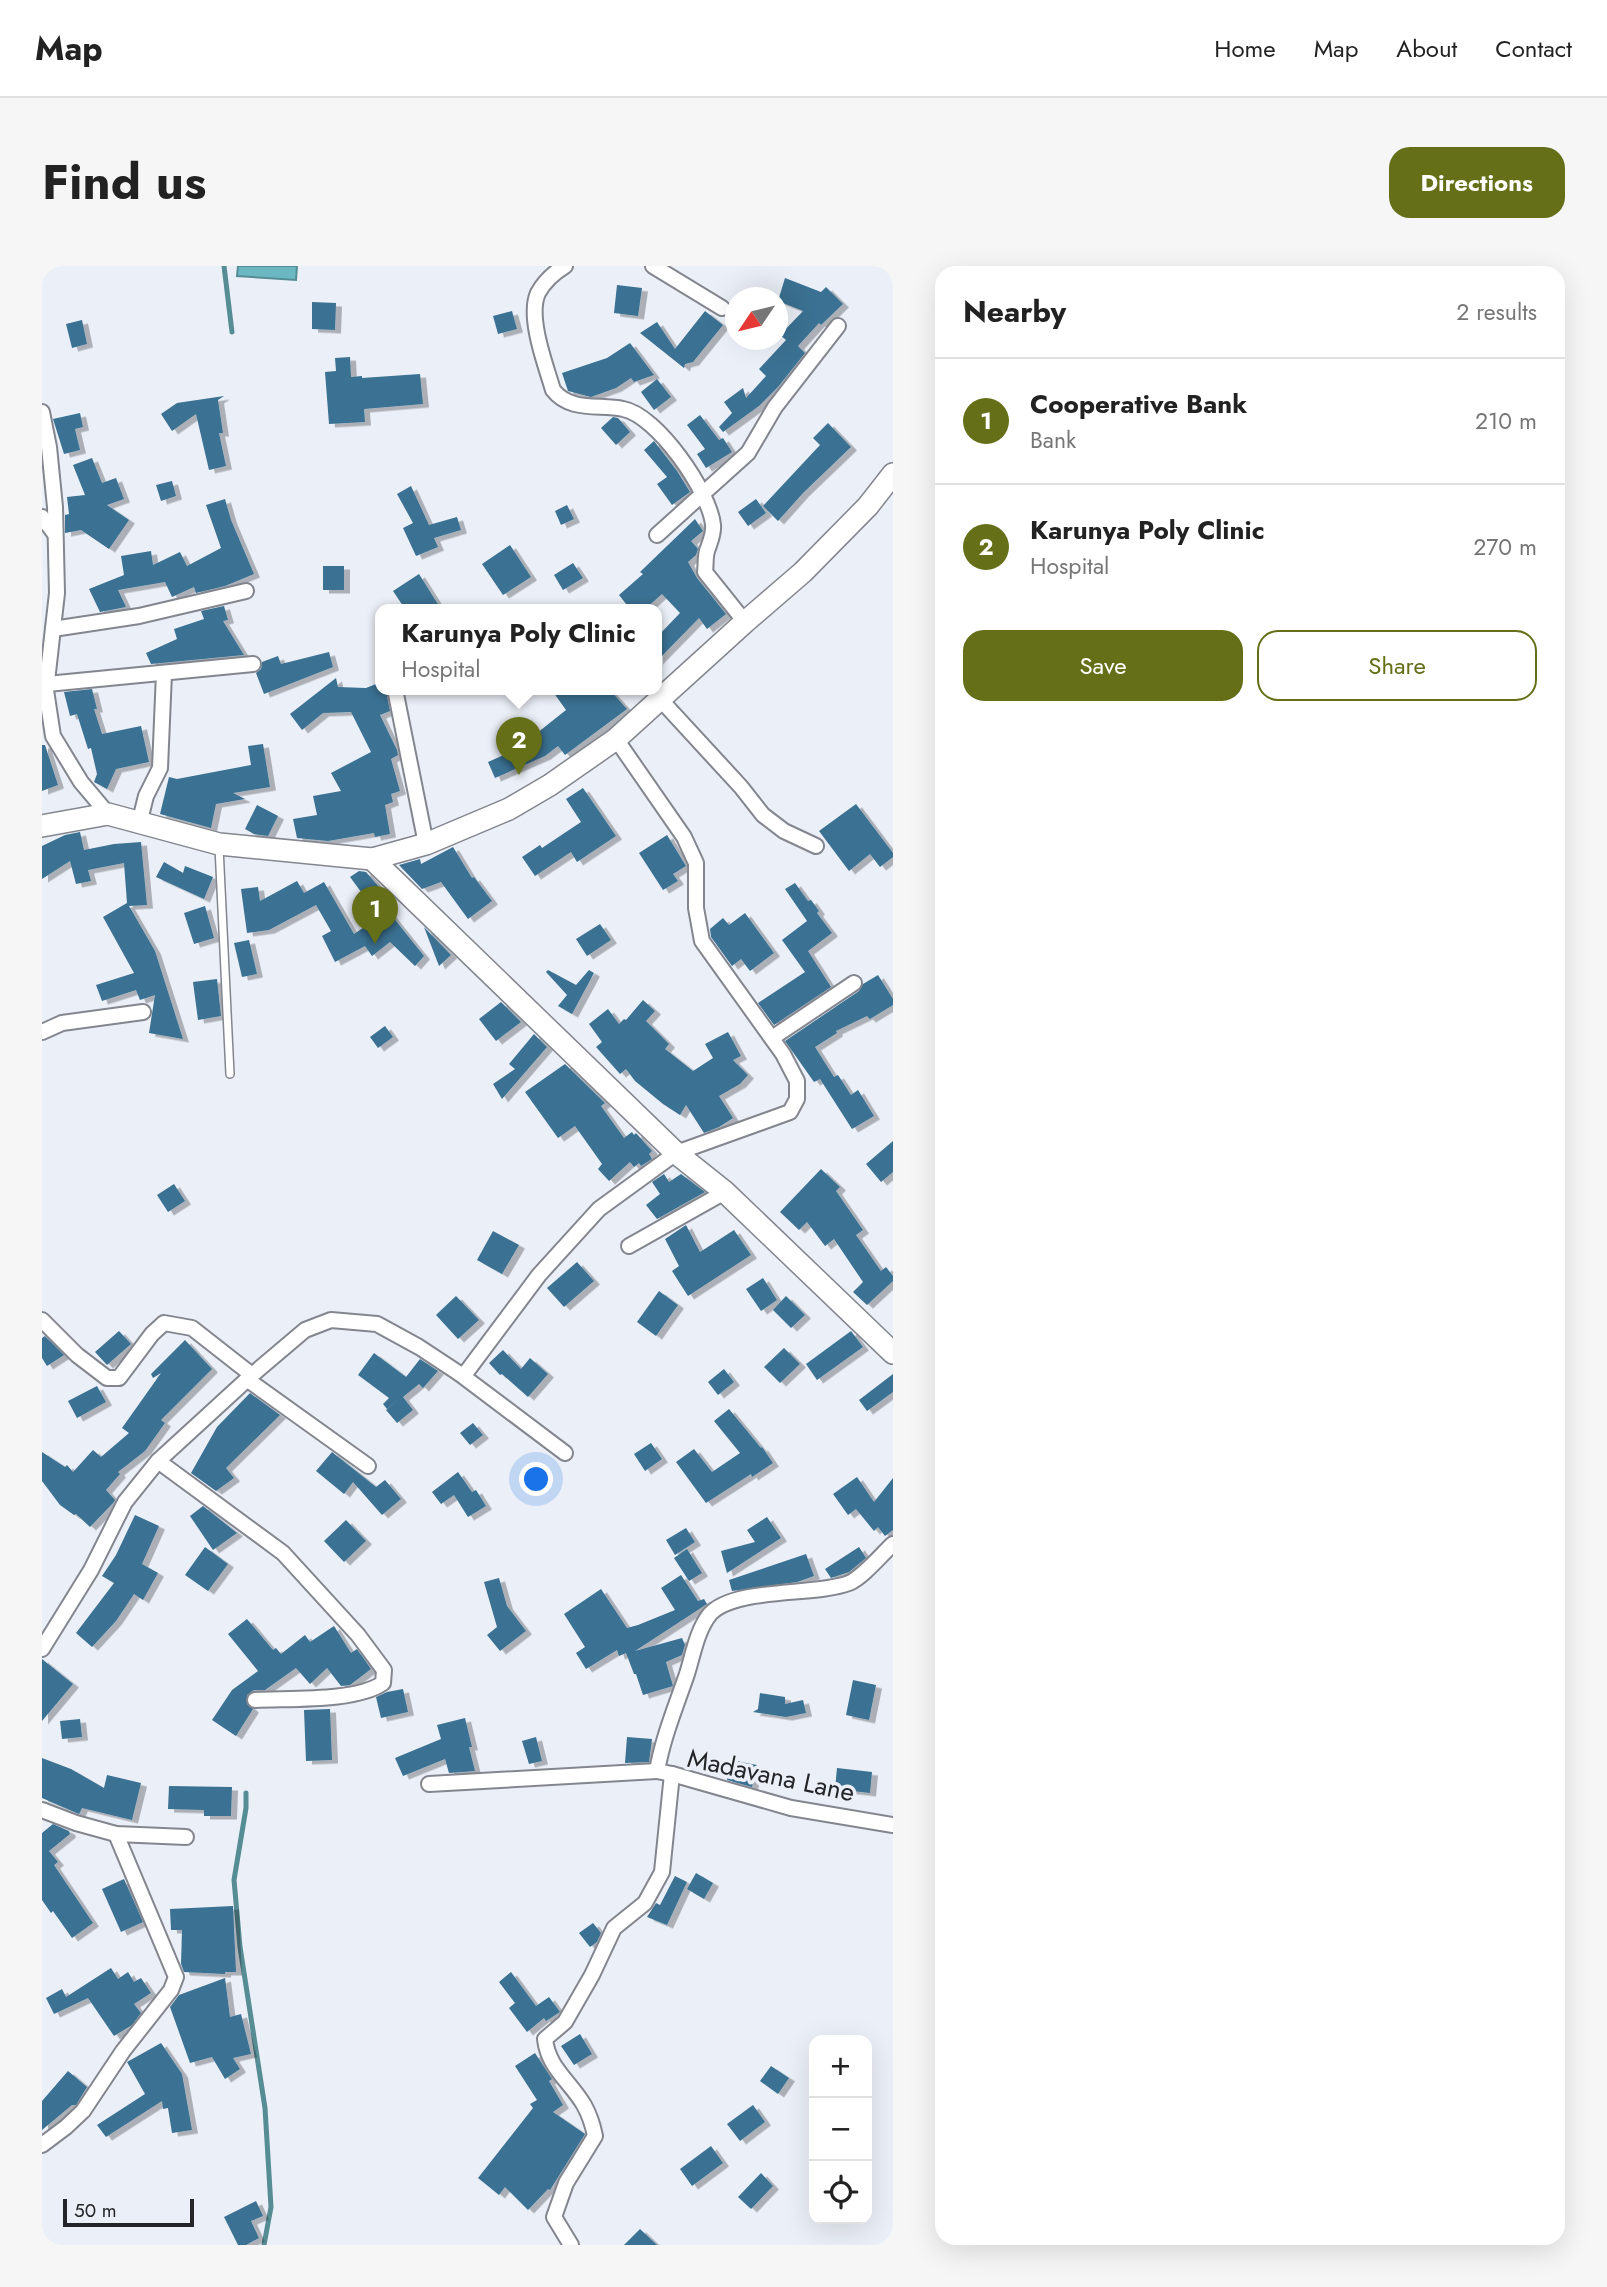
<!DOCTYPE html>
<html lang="en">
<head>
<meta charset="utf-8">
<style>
  :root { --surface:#fff; --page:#f6f6f6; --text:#222; --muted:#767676; --line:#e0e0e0; --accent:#646f18 }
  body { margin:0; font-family:Jost,sans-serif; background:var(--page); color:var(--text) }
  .controls { position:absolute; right:21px; bottom:21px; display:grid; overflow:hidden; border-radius:14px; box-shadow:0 7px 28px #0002 }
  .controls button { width:63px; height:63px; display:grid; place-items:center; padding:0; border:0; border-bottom:2px solid var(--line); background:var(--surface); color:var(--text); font:35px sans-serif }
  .compass { position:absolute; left:683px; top:21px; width:63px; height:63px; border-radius:50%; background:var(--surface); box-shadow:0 7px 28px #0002; rotate:235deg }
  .scale { position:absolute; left:21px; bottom:18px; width:131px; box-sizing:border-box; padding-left:7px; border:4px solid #242528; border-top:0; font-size:19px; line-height:24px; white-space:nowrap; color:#242528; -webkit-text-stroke:5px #ebeff7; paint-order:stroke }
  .you { position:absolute; left:495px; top:1214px; width:24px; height:24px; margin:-18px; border:5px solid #fff; border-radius:50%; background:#1a73e8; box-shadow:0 0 0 10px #1a73e833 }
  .badge { display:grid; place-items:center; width:46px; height:46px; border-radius:50%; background:var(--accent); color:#fff; font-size:23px; font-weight:700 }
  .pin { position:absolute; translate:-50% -58px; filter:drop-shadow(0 2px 4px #0008) }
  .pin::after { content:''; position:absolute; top:37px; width:24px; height:21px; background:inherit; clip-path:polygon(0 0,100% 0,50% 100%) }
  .popup { position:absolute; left:333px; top:338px; width:287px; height:91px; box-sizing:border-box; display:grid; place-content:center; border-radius:14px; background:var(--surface); filter:drop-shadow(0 2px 5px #0005); font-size:23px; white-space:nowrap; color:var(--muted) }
  .popup b { font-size:26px; color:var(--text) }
  .popup::after { content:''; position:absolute; left:50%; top:100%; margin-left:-14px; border:14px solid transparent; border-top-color:var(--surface) }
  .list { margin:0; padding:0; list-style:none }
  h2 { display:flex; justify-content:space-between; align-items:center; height:91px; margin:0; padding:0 28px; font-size:30px }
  h2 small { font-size:23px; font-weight:400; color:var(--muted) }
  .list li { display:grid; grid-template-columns:46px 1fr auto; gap:21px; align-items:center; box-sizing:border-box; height:126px; padding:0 28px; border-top:2px solid var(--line) }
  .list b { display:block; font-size:26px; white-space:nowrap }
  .list p { margin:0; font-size:23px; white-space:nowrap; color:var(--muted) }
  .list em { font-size:23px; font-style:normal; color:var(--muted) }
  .actions { display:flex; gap:14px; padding:21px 28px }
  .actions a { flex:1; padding:16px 0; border:2px solid var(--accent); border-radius:21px; text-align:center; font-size:24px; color:var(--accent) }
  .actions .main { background:var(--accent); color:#fff }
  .icon { flex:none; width:38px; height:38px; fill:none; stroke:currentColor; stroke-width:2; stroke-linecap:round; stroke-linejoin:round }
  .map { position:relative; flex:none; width:851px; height:1979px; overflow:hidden; border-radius:21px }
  header { display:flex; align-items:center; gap:42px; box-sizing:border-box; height:98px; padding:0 35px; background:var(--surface); border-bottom:2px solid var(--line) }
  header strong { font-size:33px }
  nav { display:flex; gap:38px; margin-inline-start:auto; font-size:24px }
  .intro { display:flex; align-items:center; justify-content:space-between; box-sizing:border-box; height:168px; padding:0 42px }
  h1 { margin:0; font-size:49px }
  .button { padding:18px 32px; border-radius:21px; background:var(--accent); color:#fff; font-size:24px; font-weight:700 }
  main { display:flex; gap:42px; padding:0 42px }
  aside { flex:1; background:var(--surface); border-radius:21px; box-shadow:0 7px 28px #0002 }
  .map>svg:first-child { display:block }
</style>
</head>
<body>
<header>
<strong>Map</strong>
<nav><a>Home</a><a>Map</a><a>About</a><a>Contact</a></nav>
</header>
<div class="intro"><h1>Find us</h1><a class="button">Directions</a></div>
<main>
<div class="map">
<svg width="851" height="1979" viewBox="0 0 851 1979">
  <defs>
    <filter id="shadow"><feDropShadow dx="6" dy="3.5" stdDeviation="0" flood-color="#0004"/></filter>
  </defs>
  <rect width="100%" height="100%" fill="#ebeff7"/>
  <path fill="#6bb8c2" stroke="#568c94" stroke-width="2" d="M196 0H255L254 14 195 10Z"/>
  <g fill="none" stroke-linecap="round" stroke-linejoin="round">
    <g stroke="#568c94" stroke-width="5">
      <path d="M182 0 190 66"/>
      <path d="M204 1527V1542L192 1614 198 1681 223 1842 229 1941 222 1979"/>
    </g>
  </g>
  <g fill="#3a7192" filter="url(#shadow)">
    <path d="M743 12 779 26 784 21 801 38 779 59 777 57 756 80 763 87 736 121 717 140 681 166 677 161 690 147 682 136 701 122 704 132 724 110 717 103 744 74 738 69 761 45 736 35Z"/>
    <path d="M575 19 600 22 596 50 572 47Z"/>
    <path d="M270 36 294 37 293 64 270 63Z"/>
    <path d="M470 45 475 63 456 68 451 50Z"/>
    <path d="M663 45 681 59 651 96 643 98 642 102 598 67 615 56 633 83Z"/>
    <path d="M40 54 45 78 30 82 24 58Z"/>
    <path d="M588 77 612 109 592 116 589 112 574 122 549 131 526 125 520 107 565 92Z"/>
    <path d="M308 91 309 111 320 110V112L378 108 381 138 322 143 323 156 287 158 283 106 294 105 293 92Z"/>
    <path d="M615 113 629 131 612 144 599 126Z"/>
    <path d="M182 130 176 134 181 167H177L184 200 167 204 154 148 130 165 119 148 135 137Z"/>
    <path d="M38 147 41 161 33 163 38 184 22 188 11 153Z"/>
    <path d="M658 149 677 174 681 172 690 186 664 202 655 188 663 183 645 159Z"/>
    <path d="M571 151 576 152 588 166 574 179 559 162Z"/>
    <path d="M786 157 809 181 761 227 736 255 721 240 778 179 771 172Z"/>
    <path d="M612 175 635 205 648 226 630 239 615 218 625 211 602 184Z"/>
    <path d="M50 192 60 217 74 212 82 233 65 239 87 254 67 283 39 264 23 267V249L27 248 25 231 43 229 31 199Z"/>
    <path d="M130 215 134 230 119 235 114 219Z"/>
    <path d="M369 220 387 259 415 251 419 264 392 272 396 281 374 290 361 262 371 257 355 228Z"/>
    <path d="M183 233 189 254 212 308 183 320 154 327 152 321 130 331 123 316 76 324 84 341 58 346 47 323 82 309 79 290 109 285 111 299 138 286 145 300 179 282 164 239Z"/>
    <path d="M714 233 724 247 706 260 696 246Z"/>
    <path d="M525 239 532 253 519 259 513 245Z"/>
    <path d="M653 253 661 265 649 275 656 283 654 289 646 296 655 312 684 348 665 363 657 352 615 395V371L638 347 620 328 603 343H588L577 329 601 308 598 306Z"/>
    <path d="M468 279 489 311 461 329 440 298Z"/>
    <path d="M531 297 541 312 521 324 512 309Z"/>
    <rect x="281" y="300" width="21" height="24"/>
    <path d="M377 308 399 343H363L351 325Z"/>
    <path d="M182 340 186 354 181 355 202 389 109 398 104 387 135 373 132 363 162 353 159 345Z"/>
    <path d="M287 386 291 401 222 428 214 407 219 403 220 396 236 390 239 398Z"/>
    <path d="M294 412 296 421 324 422 339 416V423L344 425 348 445 338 449 355 484 356 489 349 493 358 525 349 528 351 536 343 539 348 568 333 571 332 567 286 575 255 572 251 553 275 549 271 530 299 525 289 507 329 486 309 446 281 447 260 464 248 448Z"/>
    <path d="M50 423 55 443H52L60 468 99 460 107 496 74 503 65 523 52 516 55 508 49 482 46 483 35 448 28 450 22 426Z"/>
    <path d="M509 423H567L585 443 523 489 516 480 503 490 453 512 446 496 487 478 485 475 524 444Z"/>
    <path d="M221 478 228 521 191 527 203 533 174 538 169 562 118 548 127 511 135 513 209 499 206 480Z"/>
    <path d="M0 479H3L16 519 0 525Z"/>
    <path d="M541 522 574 570 535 596 529 586 493 610 480 591 498 579 500 582 539 556 524 533Z"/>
    <path d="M814 538 851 587V591L838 601 828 588 807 605 777 565Z"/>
    <path d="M215 539 236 550 226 570 212 568 203 563Z"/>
    <path d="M38 566 42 584 72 578 99 576 105 639 87 640 113 685 141 773 107 767 113 729 98 734 94 724 60 735 54 719 92 707 61 651 85 637 82 597 46 604 49 615 34 618 28 595 0 613V580L23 569Z"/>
    <path d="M625 569 644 600 631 608 636 615 621 624 597 587Z"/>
    <path d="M411 581 430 612 432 611 450 635 426 653 399 616 380 623 357 599 378 593 379 598Z"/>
    <path d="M122 596 141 607 143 600 171 611 162 633 114 611Z"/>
    <path d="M317 605 324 606 343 628 328 638 308 611Z"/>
    <path d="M255 615 262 627 282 616 312 668 346 645 382 690 373 700 348 676 330 690 323 680 293 696 280 670 289 665 274 639 227 664 205 667 199 623 216 621 218 635Z"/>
    <path d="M753 617 766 635 769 634 777 645 775 647 790 667 766 685 789 721 732 759 716 737 763 706 740 674 765 655 743 623Z"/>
    <path d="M163 640 172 672 152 678 142 647Z"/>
    <path d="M703 647 732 687 708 705 699 693 690 700 669 671 668 663 681 652 687 659Z"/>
    <path d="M558 658 569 674 545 690 534 673Z"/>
    <path d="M382 661 409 689 397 700Z"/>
    <path d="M207 674 215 708 200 711 192 677Z"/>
    <path d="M506 704 534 719 547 704 552 707 530 748 516 740 525 729 504 706Z"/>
    <path d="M836 709 851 733V739L828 753 825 750 794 765 795 767 773 781 792 811 796 809 809 829 816 824 832 850 810 863 778 813 772 816 743 775 817 725 821 718Z"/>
    <path d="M175 713 179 750 156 754 151 716Z"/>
    <path d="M601 734 613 745 604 755 627 778 623 783 651 805 671 792 663 778 686 766 699 790 691 794 706 809 698 818 677 830 691 852 677 861 662 867 644 839 638 849 621 838 593 815 584 803 578 808 554 781 560 776 547 758 566 743 577 758 582 753 584 754Z"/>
    <path d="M459 736 479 756 454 775 437 753Z"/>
    <path d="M343 760 351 771 336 782 328 771Z"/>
    <path d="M492 768 505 781 460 833 451 818 473 803 467 798Z"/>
    <path d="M523 798 563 837 559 840 582 872 590 866 592 869 594 867 610 885 607 888 610 893 599 900 597 897 592 901 588 896 567 915 556 903 560 898 533 860 516 872 483 826Z"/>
    <path d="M851 875V906L839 916 824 898Z"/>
    <path d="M779 903 798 921 794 925 821 964 814 969 839 1005 844 1001 851 1010V1015L825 1039 811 1026 821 1016 792 973 783 980 765 956 757 964 738 946Z"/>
    <path d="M622 908 627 916 639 908 663 926 615 953 604 939 618 928 610 916Z"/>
    <path d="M132 918 143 935 126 946 115 929Z"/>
    <path d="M644 959 658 986 692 964 709 989 646 1030 630 1005 637 1000 623 973Z"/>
    <path d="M451 965 477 979 460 1008 435 994Z"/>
    <path d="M535 996 552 1015 522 1041 505 1022Z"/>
    <path d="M721 1012 735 1034 719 1045 704 1023Z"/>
    <path d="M617 1025 636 1039 614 1070 595 1056Z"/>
    <path d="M414 1030 437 1054 416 1073 394 1049Z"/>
    <path d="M744 1030 763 1049 749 1062 731 1044Z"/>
    <path d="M77 1065 89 1078 65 1099 53 1086Z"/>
    <path d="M809 1065 821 1081 775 1114 764 1098Z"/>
    <path d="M3 1070 22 1089 5 1100 0 1092V1072Z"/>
    <path d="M143 1074 170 1103 119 1154 123 1157 103 1185 76 1206 78 1208 64 1224 73 1234 72 1236 48 1261 34 1248 32 1249 18 1239 0 1215V1186L23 1201 25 1199 31 1206 51 1184 59 1191 87 1167 80 1162 119 1107 111 1112 109 1108Z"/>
    <path d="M742 1082 758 1098 738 1117 722 1101Z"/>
    <path d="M461 1084 479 1103 488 1092 506 1108 486 1131 460 1108 458 1109 447 1097Z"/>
    <path d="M332 1087 364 1111 378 1093 396 1105 381 1122 377 1118 361 1131 371 1144 355 1157 344 1144 359 1132 345 1143 341 1138 347 1132 316 1109Z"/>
    <path d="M682 1103 692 1116 676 1129 666 1116Z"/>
    <path d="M851 1108V1126L825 1145 817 1134Z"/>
    <path d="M55 1120 64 1136 35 1152 26 1135Z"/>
    <path d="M208 1127 238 1149 184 1202 192 1212 174 1225 149 1207 175 1161Z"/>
    <path d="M687 1143 719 1182 720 1181 731 1197 710 1211 709 1208 664 1237 634 1196 652 1183 670 1206 698 1187 672 1155Z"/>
    <path d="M431 1157 441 1169 428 1179 418 1167Z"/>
    <path d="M609 1177 620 1193 603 1205 592 1188Z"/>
    <path d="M290 1186 334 1221 343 1214 359 1233 340 1249 311 1216 302 1228 274 1205Z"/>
    <path d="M416 1206 430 1226 434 1224 444 1240 426 1251 412 1229 399 1238 390 1226Z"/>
    <path d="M815 1211 832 1236 851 1212V1264L843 1270 836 1261 832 1265 814 1243 806 1249 791 1228Z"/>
    <path d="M161 1240 195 1267 171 1284 148 1250Z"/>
    <path d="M93 1249 117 1260 100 1298 116 1307 101 1334 92 1328 74 1355 50 1381 34 1367 72 1317 60 1310 74 1289Z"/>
    <path d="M725 1251 739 1272 685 1307 679 1285 713 1276 705 1264Z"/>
    <path d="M304 1254 324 1275 302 1296 282 1275Z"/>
    <path d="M644 1262 653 1276 633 1289 624 1274Z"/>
    <path d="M163 1281 186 1298 166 1325 143 1309Z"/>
    <path d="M817 1281 824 1292 807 1306 789 1312 783 1303Z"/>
    <path d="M645 1283 660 1307 647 1315 632 1292Z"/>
    <path d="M764 1288 772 1310 755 1316 690 1325 687 1314Z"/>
    <path d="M639 1309 656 1335 662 1333 665 1338 593 1385 640 1372 643 1379 640 1389 624 1396 631 1420 601 1429 594 1408H592L584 1387 577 1390 575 1384 544 1403 534 1387 543 1381 522 1348 559 1323 585 1362 596 1359 633 1344 619 1322Z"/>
    <path d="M457 1312 465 1340 484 1365 458 1385 445 1369 455 1361 442 1316Z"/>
    <path d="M205 1353 231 1384 234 1382 239 1388 263 1369 268 1376 292 1360 309 1387 315 1383 329 1403 308 1419 299 1420 285 1402 268 1418 254 1402 223 1424H212L205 1429V1438L211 1443 194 1470 170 1454 190 1424 216 1405 186 1368Z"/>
    <path d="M0 1393 31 1418 0 1455Z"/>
    <path d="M811 1414 834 1419 827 1454 804 1449Z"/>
    <path d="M361 1423 366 1446 339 1452 334 1431 345 1426Z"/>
    <path d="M718 1427 743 1431V1438L761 1434 764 1447 744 1451 711 1446 716 1443Z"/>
    <path d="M288 1443 290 1494 264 1495 262 1444Z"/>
    <path d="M423 1452 430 1481H427L433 1505 407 1507 403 1493 361 1510 353 1492 399 1473 395 1459Z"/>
    <path d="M38 1453 40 1471 20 1473 18 1455Z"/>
    <path d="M494 1471 500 1495 487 1498 480 1475Z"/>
    <path d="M585 1471 610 1473 607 1496 583 1497Z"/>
    <path d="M0 1492 29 1503 62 1522 65 1509 99 1517 90 1554 40 1542 37 1548 0 1532Z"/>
    <path d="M689 1494 715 1499 710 1521 685 1514Z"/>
    <path d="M795 1502 830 1506 828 1527 793 1523Z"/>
    <path d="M127 1520 190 1521 189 1550H162V1544L126 1543Z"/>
    <path d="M11 1558 27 1565 28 1568 7 1585 16 1596 12 1599 51 1657 30 1672 11 1645 9 1647 0 1634V1567Z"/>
    <path d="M654 1607 671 1617 662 1633 645 1623Z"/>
    <path d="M633 1610 645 1616 625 1659 605 1651 614 1637 618 1639Z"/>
    <path d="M82 1613 101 1656 79 1666 60 1623Z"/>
    <path d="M191 1640 194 1706H183V1708L142 1706 139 1698 140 1664H129L128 1643Z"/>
    <path d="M551 1657 559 1667 555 1676 548 1681 537 1667Z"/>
    <path d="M69 1702 76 1713 86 1706 92 1716 99 1712 109 1727 92 1738 99 1747 90 1759 72 1770 46 1732 12 1748 4 1732 20 1723 24 1731Z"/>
    <path d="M469 1706 494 1740 507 1731 518 1746 504 1755 502 1752 485 1766 467 1742 473 1737 457 1716Z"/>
    <path d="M183 1712 188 1751 199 1748 209 1788 191 1792 198 1803 183 1813 170 1791 148 1797 128 1741 137 1729Z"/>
    <path d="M538 1768 550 1788 532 1799 519 1780Z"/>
    <path d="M119 1777 140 1808 150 1864 130 1867 126 1842 121 1843 120 1835 64 1871 55 1859 103 1828 85 1796Z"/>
    <path d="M493 1787 510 1813 507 1815 521 1839 511 1846 543 1868 508 1924 506 1923 486 1944 463 1921 457 1929 436 1912 491 1842 488 1838 495 1834 473 1800Z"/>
    <path d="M729 1800 747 1812 736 1828 718 1815Z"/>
    <path d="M26 1805 45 1821 34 1839H30L0 1864V1835Z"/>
    <path d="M711 1839 723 1856 698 1875 685 1858Z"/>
    <path d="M669 1880 681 1897 650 1920 638 1903Z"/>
    <path d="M719 1907 731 1920 709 1943 696 1931Z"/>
    <path d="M214 1935 221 1950 209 1955 217 1972 204 1979H196L182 1951Z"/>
    <path d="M598 1963 615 1979H582Z"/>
  </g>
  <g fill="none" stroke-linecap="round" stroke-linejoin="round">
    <defs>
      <path id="lane" d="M177 581 188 808"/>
      <g id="street">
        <path d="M523 0C513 6 502 16 496 27 485 51 504 100 511 124 528 146 557 138 581 143 615 149 668 226 671 259 672 268 668 276 665 285 663 292 664 299 663 306L703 356"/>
        <path d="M611 0 680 42"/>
        <path d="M0 146 7 181 13 241 15 327 4 424 11 470 39 516 66 548"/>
        <path d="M0 251 13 268"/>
        <path d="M615 269 706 187 733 141 796 60"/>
        <path d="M11 363 97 350 204 325"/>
        <path d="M5 418 211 398"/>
        <path d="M353 423 384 578"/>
        <path d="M618 433 699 521 721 549 742 565 774 580"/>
        <path d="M97 558 104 530 118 502 122 407"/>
        <path d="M0 766 20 757 101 746"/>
        <path d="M730 772 812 717"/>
        <path d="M587 980 683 926"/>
        <path d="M0 1054 35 1089 65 1112H77L110 1068 122 1057 150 1062 210 1109"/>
        <path d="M418 1108 523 1187"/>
        <path d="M206 1114 326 1200"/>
        <path d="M116 1195 241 1287 316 1369 342 1404 341 1417C314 1436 247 1432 213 1434"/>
        <path d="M0 1383 49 1304 83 1236 116 1195 210 1109 263 1064 289 1054 335 1058 377 1081 418 1108H423L497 1009 557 943 634 887 748 846 755 833V815L741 788 660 675 654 642V597L642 571 574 473"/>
        <path d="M630 1508 615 1505C621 1471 634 1440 645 1408 651 1389 655 1364 668 1348 693 1321 774 1330 807 1317 821 1311 840 1288 851 1278"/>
        <path d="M387 1518 615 1505"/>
        <path d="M0 1544 34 1557 74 1568 144 1571"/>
        <path d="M0 1879 24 1861 41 1845 81 1785 129 1724 134 1711 74 1568"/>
        <path d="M529 1979 512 1951 524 1917 553 1870C551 1860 547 1848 542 1839 528 1815 506 1802 503 1773L523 1756 550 1709 572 1662 603 1637 620 1606 630 1508 749 1542 851 1559"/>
      </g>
      <g id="secondary">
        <path d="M0 560 66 548 177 578 330 593 384 578 467 543 508 519 574 473 703 356 761 306 826 240 851 208"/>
        <path d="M330 593 634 887 683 926 851 1087"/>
      </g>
    </defs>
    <use href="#lane" stroke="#83868e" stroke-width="10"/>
    <use href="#street" stroke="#83868e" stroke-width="18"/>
    <use href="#secondary" stroke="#83868e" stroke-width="24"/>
    <use href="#lane" stroke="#fff" stroke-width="7"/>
    <use href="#street" stroke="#fff" stroke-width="14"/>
    <use href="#secondary" stroke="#fff" stroke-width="21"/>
  </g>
  <g text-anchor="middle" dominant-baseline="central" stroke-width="7" stroke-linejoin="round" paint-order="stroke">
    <g font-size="26" fill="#242528" stroke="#ebeff7">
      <text transform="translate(729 1509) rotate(12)">Madavana Lane</text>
    </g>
  </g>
</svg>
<div class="controls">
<button>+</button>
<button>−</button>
<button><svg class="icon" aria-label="locate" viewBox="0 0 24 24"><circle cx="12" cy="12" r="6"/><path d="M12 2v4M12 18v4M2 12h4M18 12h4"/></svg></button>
</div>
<svg class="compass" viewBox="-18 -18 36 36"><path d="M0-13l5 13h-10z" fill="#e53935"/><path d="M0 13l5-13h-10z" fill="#767676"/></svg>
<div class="scale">50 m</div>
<div class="you"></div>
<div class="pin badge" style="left:333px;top:678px">1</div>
<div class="pin badge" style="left:477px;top:509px">2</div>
<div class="popup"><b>Karunya Poly Clinic</b>Hospital</div>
</div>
<aside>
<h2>Nearby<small>2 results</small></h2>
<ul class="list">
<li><span class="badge">1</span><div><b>Cooperative Bank</b><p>Bank</p></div><em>210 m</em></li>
<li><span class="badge">2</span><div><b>Karunya Poly Clinic</b><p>Hospital</p></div><em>270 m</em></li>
</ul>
<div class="actions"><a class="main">Save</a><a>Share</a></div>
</aside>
</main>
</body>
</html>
